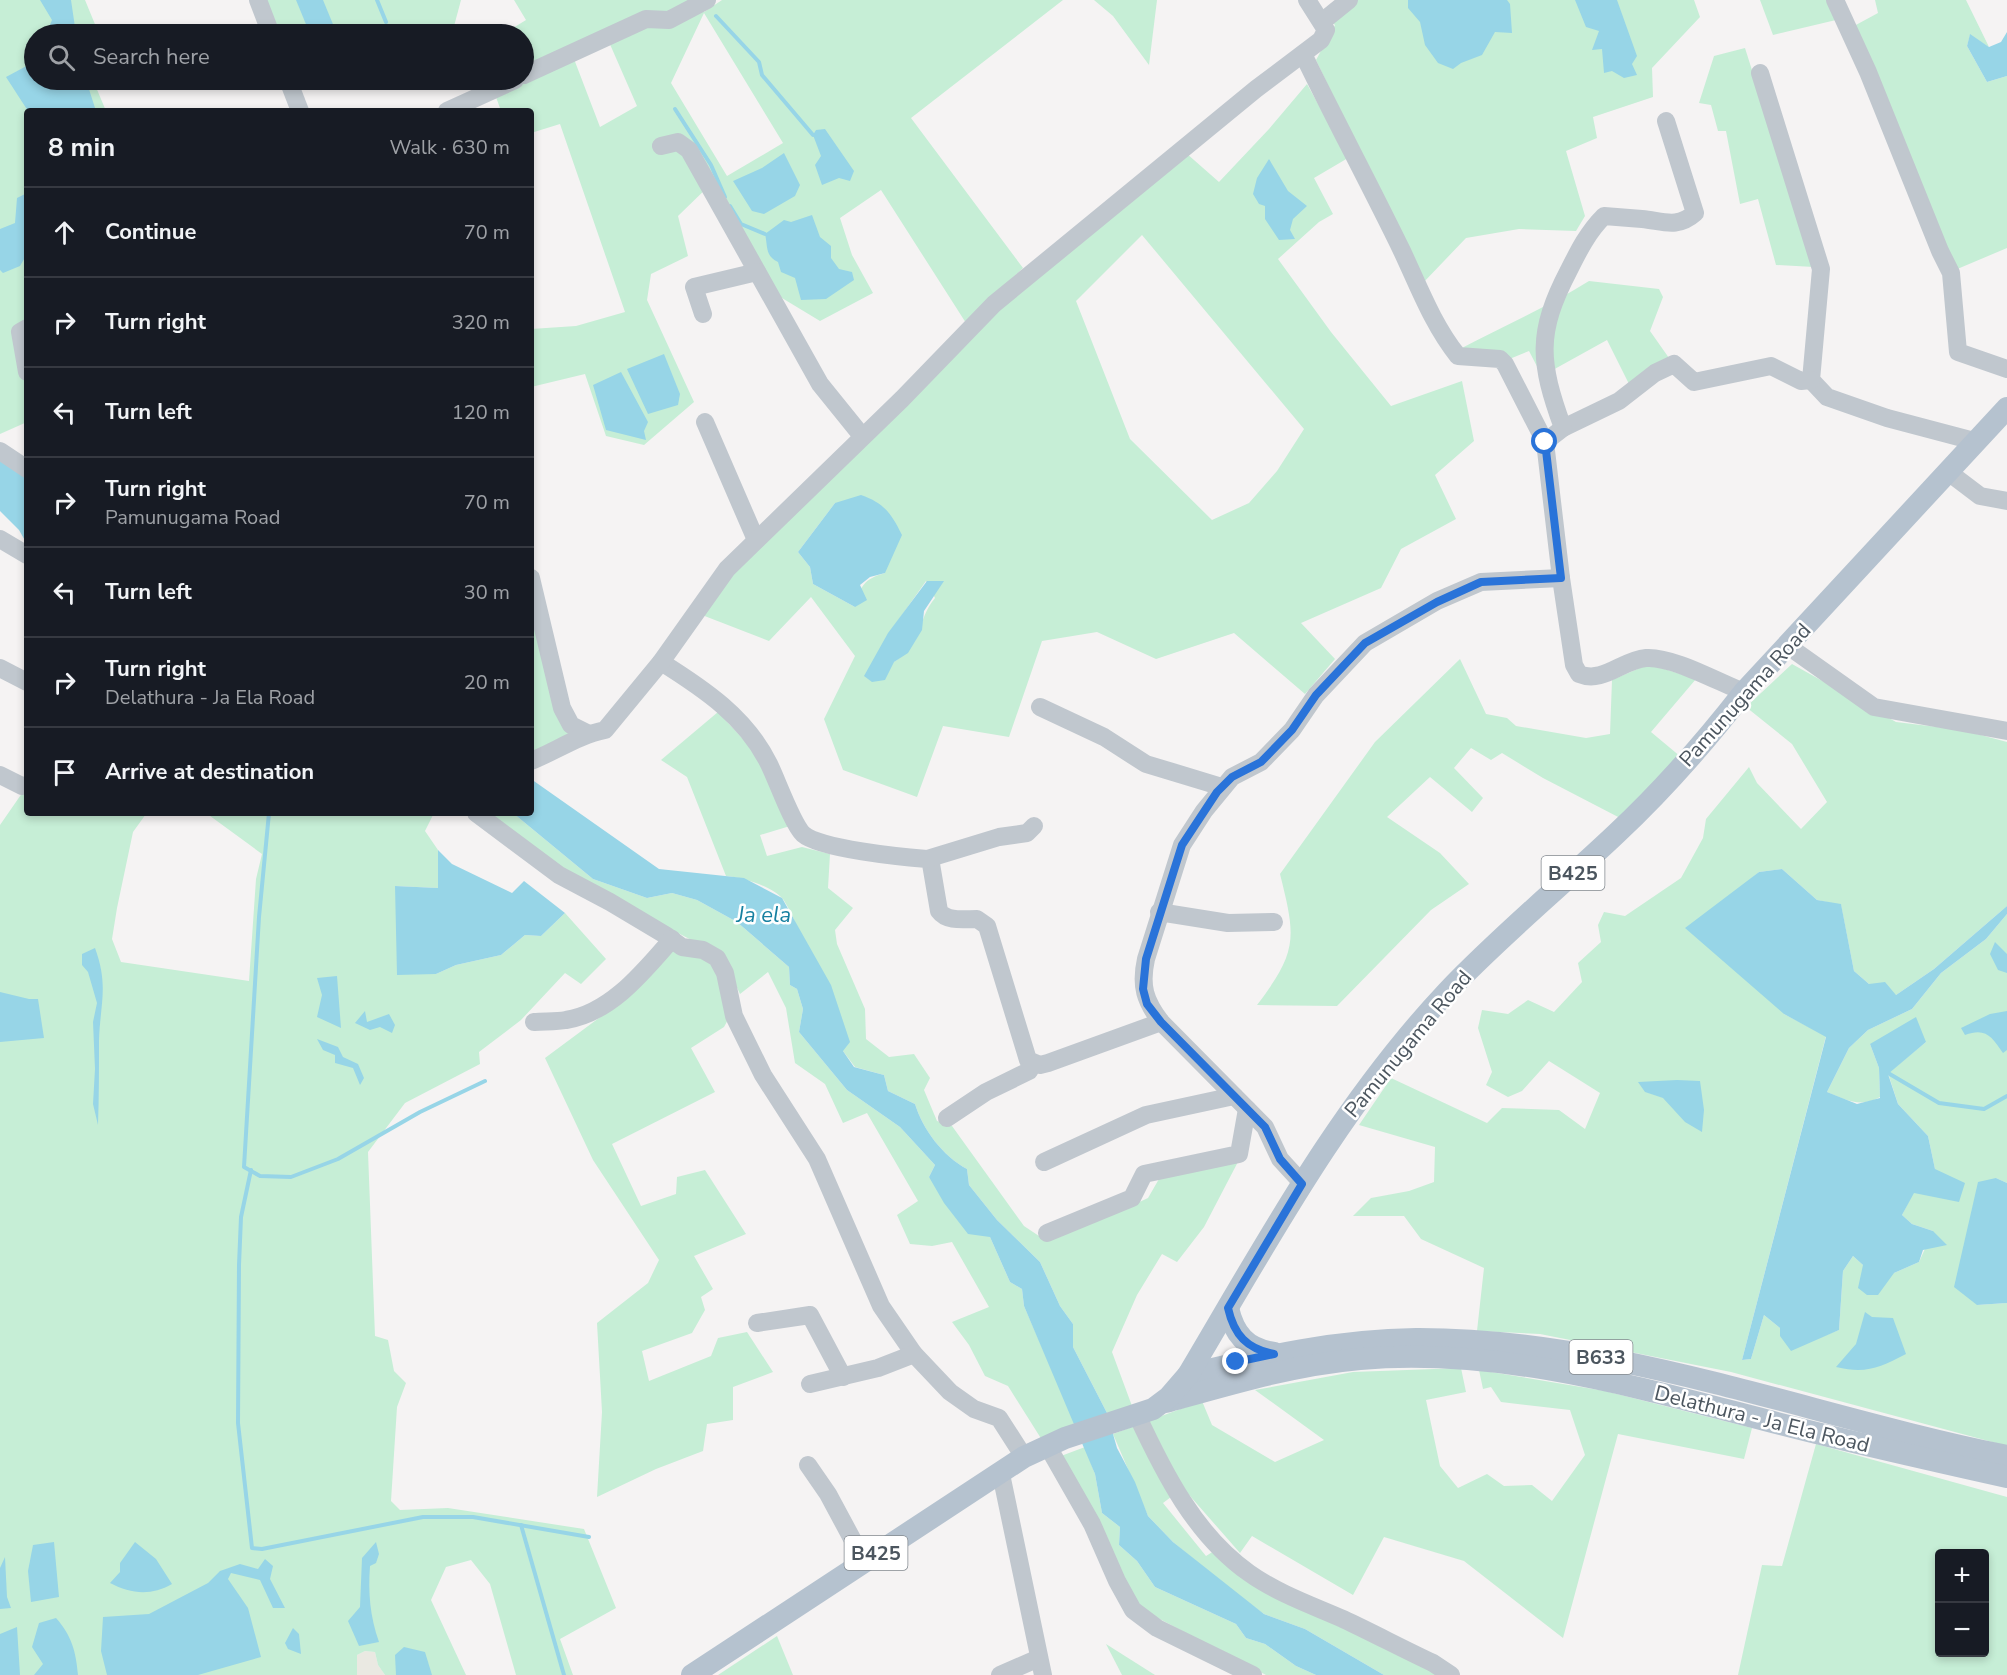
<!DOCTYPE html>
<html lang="en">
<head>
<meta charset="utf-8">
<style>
  :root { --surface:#171b24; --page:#242831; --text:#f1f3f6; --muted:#9ea1a6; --line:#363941 }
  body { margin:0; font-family:"Nunito Sans",sans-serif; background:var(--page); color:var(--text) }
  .controls { position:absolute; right:18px; bottom:18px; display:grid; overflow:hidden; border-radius:6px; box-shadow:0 3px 9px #0003 }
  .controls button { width:54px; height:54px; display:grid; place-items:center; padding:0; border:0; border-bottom:2px solid var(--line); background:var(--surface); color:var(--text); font:30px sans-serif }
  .stop { position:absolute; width:18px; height:18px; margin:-14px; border:4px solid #2973d9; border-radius:50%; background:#fff }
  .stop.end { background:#2973d9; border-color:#fff; box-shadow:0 2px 6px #0008 }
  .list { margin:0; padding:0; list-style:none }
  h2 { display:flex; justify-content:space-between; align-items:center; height:78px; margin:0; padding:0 24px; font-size:26px }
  h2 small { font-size:20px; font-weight:400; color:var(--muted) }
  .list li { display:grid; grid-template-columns:39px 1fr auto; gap:18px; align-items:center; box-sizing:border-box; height:90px; padding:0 24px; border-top:2px solid var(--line) }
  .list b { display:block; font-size:22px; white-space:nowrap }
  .list p { margin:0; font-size:20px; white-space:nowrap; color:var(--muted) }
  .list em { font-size:20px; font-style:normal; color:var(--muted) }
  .icon { flex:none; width:33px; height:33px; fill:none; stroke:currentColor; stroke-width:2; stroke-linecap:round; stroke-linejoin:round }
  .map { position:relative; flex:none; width:2007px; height:1675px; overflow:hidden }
  .search { position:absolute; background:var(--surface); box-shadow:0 3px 9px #0003; left:24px; top:24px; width:510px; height:66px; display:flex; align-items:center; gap:15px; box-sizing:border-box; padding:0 21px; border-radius:33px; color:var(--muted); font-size:22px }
  .panel { position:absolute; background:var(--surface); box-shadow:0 3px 9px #0003; left:24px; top:108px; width:510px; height:708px; border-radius:6px }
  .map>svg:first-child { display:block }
</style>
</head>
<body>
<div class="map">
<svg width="2007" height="1675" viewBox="0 0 2007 1675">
  <rect width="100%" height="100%" fill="#f5f3f3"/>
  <path fill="#eae9e2" d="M365 1651 375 1652 378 1665 385 1675H357V1655Z"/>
  <g fill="#c6eed6" fill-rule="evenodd">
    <path d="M0 0H85L99 34H34V80H93L106 111H27V322L15 328 27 394V422L0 434Z"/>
    <path d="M266 0H461L453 30 442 34H278Z"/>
    <path d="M514 0H692L666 13 524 68V34H503L526 20Z"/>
    <path d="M722 0H1063L911 118 1023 268 966 323 881 190 840 218 852 255 873 293 820 321 777 295 713 182 678 216 688 256 651 274 647 300 694 402 644 445 606 436 585 374 531 387V329L576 326 625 312 560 124 531 133V111H501L496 97 574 59 600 127 637 106 609 42 700 8 704 12ZM704 13 783 143 727 176 671 83Z"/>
    <path d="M1094 0H1157L1149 65 1113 16Z"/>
    <path d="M1339 0H1694L1700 17 1652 68 1653 97 1593 117 1597 138 1566 151 1585 216 1576 231 1519 229 1466 238 1422 284 1316 60 1335 25 1323 13Z"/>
    <path d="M1760 0H1826L1836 20 1773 35Z"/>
    <path d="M1875 0H1966L1989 47 1970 35 1967 46 1987 82 2007 76V248L1955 270 1854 26 1878 13Z"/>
    <path d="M1745 48 1814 267 1776 265 1758 199 1740 204 1726 131H1718L1711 105 1699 103 1714 56Z"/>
    <path d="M1307 84 1348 158 1314 178 1333 214 1319 222 1278 259 1331 332 1391 406 1462 381 1474 441 1435 475 1456 519 1401 549 1381 588 1301 623 1335 659 1305 694 1234 633 1156 659 1097 632 1042 641 1009 737 943 726 917 797 843 770 824 719 855 656 811 597 769 641 702 615 736 571 1010 300 1186 153 1219 182 1269 129ZM1142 235 1304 429 1277 471 1249 503 1212 520 1130 439 1076 301ZM835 503 885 573C864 579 860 586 855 607L813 584 810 567 798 552ZM926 581 935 598C915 622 927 640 894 662L885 639Z"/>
    <path d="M1589 281 1659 289 1663 297 1650 331 1669 358 1629 384 1607 340 1542 376 1529 351 1507 360 1460 349C1503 326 1548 307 1589 281Z"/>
    <path d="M531 593 570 736 531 756Z"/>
    <path d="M1460 659 1486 714 1507 718 1516 726 1586 738 1610 734 1612 680 1649 664 1696 679 1651 732 1681 757 1622 819 1543 778 1502 753 1491 760 1471 748 1454 768 1483 798 1472 812 1430 777 1387 817 1440 853 1469 884 1431 910 1337 1006 1257 1005C1298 951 1296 938 1280 874L1375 742Z"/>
    <path d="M1792 664 1896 722 1962 730 2007 742V906L1934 969 1896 995 1869 984 1854 971 1841 905 1817 900 1782 869 1759 872 1743 886 1784 1014 1826 1036 1742 1360 1751 1359 1764 1315 1780 1328 1816 1339 1839 1330 1843 1271 1853 1256 1863 1265 1894 1273 1919 1262 1933 1231 1912 1224 1902 1215 1913 1193 1935 1169 1928 1136 1898 1104 1888 1073 1926 1042 1870 1044 1879 1068 1880 1097C1861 1108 1846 1100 1827 1092L1849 1048 1868 1030 1912 1009 1941 973 1986 939 2007 914V1183L1996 1178 1977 1305 2007 1303V1446L1731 1372 1540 1334 1477 1331 1484 1268 1421 1239 1404 1216H1353L1371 1198 1409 1191 1434 1182 1435 1147 1359 1125 1391 1078 1487 1123 1502 1108 1559 1110 1585 1129 1600 1093 1549 1061 1522 1091 1508 1097 1486 1085 1492 1072 1478 1028 1482 1010 1508 1014 1528 1000 1554 1012 1582 982 1578 963 1601 942 1598 925 1604 912 1625 916 1681 878 1703 838 1706 819 1749 767 1757 783 1801 829 1827 802 1792 744 1746 707Z"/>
    <path d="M718 712 756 753 790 826 760 835 767 856 802 847 830 854 828 888 853 908 835 930 837 944 865 1009 866 1039 889 1057 914 1054 930 1078 924 1090 937 1121 952 1126 1024 1226 1045 1240 1105 1218 1148 1198 1159 1179 1240 1158 1204 1227 1177 1262 1162 1254 1137 1295 1112 1352 1132 1406 1107 1413 1073 1347V1324L1060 1306 1040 1262 997 1220 969 1185 967 1169C943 1156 923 1130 915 1104L888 1091 884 1075 855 1067 843 1051C833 1025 796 911 781 897 768 885 744 878 726 876L687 777 661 760Z"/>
    <path d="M27 786V813H155L146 814 133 832 117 908 112 939 121 962 249 981 256 879 262 854 206 813H434L425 831 438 850V888L395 886 436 974 456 965 501 955 525 935 541 936 565 913 606 959 581 984 565 973 521 1020 479 1052 480 1064 405 1103 368 1152 375 1336 388 1340 394 1371 406 1383 397 1407 391 1501 400 1510 448 1508 584 1529 616 1608 560 1639 573 1675H516L490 1584 471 1560 446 1567 431 1600 466 1675H385L378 1665 375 1652 365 1651 357 1655V1675H0V825Z"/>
    <path d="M482 813H513L593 879 647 898 672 893 697 900 737 922 789 967 790 985 797 989 803 1009 799 1032 847 1090 900 1127 935 1165 929 1177 990 1237 1010 1282 1022 1289 1024 1306 1075 1423 1042 1440 1008 1386 985 1376 969 1345 952 1322 989 1307 952 1242 932 1246 910 1244 897 1215 918 1201 867 1113 843 1123 825 1084 795 1063 786 1008 768 972 740 994 722 956 565 874Z"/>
    <path d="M672 948 707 959 719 976 730 1016 724 1027 691 1048 715 1092 612 1144 641 1206 676 1194 677 1177 705 1170 746 1234 694 1256 713 1289 701 1297 705 1310 692 1333 642 1351 649 1381 711 1356 718 1338 747 1332 773 1372 733 1387V1420L707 1424 703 1451 656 1469 597 1497 602 1412 597 1323 648 1283 659 1260 593 1160 545 1058 607 1012Z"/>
    <path d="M1461 1368 1466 1392 1426 1400 1440 1466 1458 1488 1487 1474 1504 1486 1532 1485 1552 1501 1585 1455 1570 1410 1501 1402 1491 1387 1483 1389 1479 1370 1605 1391 1752 1428 1744 1459 1618 1434 1563 1638 1464 1561 1384 1537 1353 1595 1252 1536 1240 1553 1183 1488 1163 1503 1206 1556 1214 1551 1438 1675H1384L1305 1629 1264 1614 1231 1590 1173 1542 1148 1516 1113 1434 1202 1401 1212 1425 1275 1462 1324 1440 1255 1390 1353 1372Z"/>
    <path d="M1816 1444 2007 1497V1675H1738L1762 1565 1782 1566ZM1940 1554H1984V1652H1940Z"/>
    <path d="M1085 1447 1095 1474 1102 1513 1120 1527 1119 1545 1137 1561 1155 1587 1236 1624 1246 1638 1265 1644 1296 1666 1316 1675H1266L1135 1606 1061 1456Z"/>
    <path d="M777 1636 793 1675H718Z"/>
    <path d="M1106 1644 1155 1675H1122Z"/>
  </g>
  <g fill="#97d5e7">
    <path d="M40 0H71L76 34H46L52 20Z"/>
    <path d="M296 0H323L337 34H310Z"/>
    <path d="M1408 0H1507L1510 4 1512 33 1495 32 1482 55 1461 63 1453 69 1438 63 1425 45 1420 22 1408 8Z"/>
    <path d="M1575 0H1617L1637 56 1632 64 1637 75 1624 78 1612 71 1604 73 1602 49 1592 50 1599 31 1586 27Z"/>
    <path d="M2007 32V76L1987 82 1967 46 1970 34 1989 47 2001 42Z"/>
    <path d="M34 62V80H86L96 111H28L6 77Z"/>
    <path d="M825 129 854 171 850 181 839 178 822 185 815 165 821 156 813 135 816 130Z"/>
    <path d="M784 153 800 185 795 196 764 214 752 211 733 181 762 168Z"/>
    <path d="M1269 159 1288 191 1307 206 1293 219 1290 230 1295 239 1279 240 1265 219V206L1259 204 1253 194 1257 178Z"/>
    <path d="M27 193V254L20 266 3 273 0 270V229L15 223 17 198Z"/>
    <path d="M812 215 820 237 831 246V258L839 269 852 272 854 280 826 299 801 300 795 278 781 272 778 262C765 256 768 247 765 234L784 220 791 222Z"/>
    <path d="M664 354 680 394 678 405 648 414 627 369Z"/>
    <path d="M621 372 648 422 644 431 646 440 606 430 593 385Z"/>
    <path d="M0 458 27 475V544L19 530 0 511Z"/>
    <path d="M861 495C884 503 891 513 902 535L885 573 870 577 860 585 867 600 855 607 813 584 810 567 798 552 835 503Z"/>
    <path d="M927 581H944L924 611 922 630 908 653 894 662 885 680 872 682 864 676 888 633Z"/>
    <path d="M531 779 659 869 744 878 782 898 831 985 850 1042 843 1051 854 1067 884 1075 888 1091 915 1104C923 1130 943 1156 967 1169L969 1185 997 1220 1040 1262 1060 1306 1073 1324V1347L1107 1413 1117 1448 1135 1482 1148 1516 1173 1542 1264 1614 1305 1629 1384 1675H1316L1296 1666 1265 1644 1246 1638 1236 1624 1155 1587 1137 1561 1119 1545 1120 1527 1102 1513 1095 1474 1024 1306 1022 1289 1010 1282 990 1237 968 1234 944 1203 929 1177 935 1165 900 1127 847 1090 799 1032 803 1009 797 989 790 985 789 967 737 922 697 900 672 893 647 898 593 879 513 813H531Z"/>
    <path d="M438 850 452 864 512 893 524 881 565 913 541 936 525 935 501 955 456 965 436 974 397 975 395 886 438 888Z"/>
    <path d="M1782 869 1817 900 1841 904 1854 971 1869 984 1885 982 1896 995 1934 969 2007 906V914L1986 939 1941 973 1912 1009 1868 1030 1849 1048 1827 1092 1857 1104 1880 1098 1879 1068 1870 1044 1916 1017 1926 1042 1888 1074 1898 1104 1928 1136 1935 1169 1965 1183 1959 1202 1914 1193 1902 1215 1912 1224 1933 1231 1947 1245 1923 1250 1919 1262 1894 1273 1878 1295H1867L1858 1288 1863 1265 1853 1256 1843 1271 1839 1330 1791 1351 1780 1336V1328L1764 1315 1751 1359 1742 1360 1826 1037 1784 1014 1685 928 1759 872Z"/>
    <path d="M1995 942 2007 954V973L1998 970 1990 954Z"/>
    <path d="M95 948C109 986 100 1004 99 1041 99 1069 99 1097 98 1125L93 1104 95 1069 93 1022 97 1003 88 972 82 965V954Z"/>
    <path d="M337 976 341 1028 317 1017 322 995 317 978Z"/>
    <path d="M0 992 29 999H38L44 1038 0 1042Z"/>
    <path d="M365 1011 367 1022 389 1014 395 1025 392 1033 380 1027 370 1030 355 1023Z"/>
    <path d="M2007 1011V1050L2003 1053C1992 1037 1986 1027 1965 1035L1961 1028 1990 1014Z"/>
    <path d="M317 1039 338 1047 343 1057 358 1064 364 1078 360 1085 353 1068 335 1063V1055L323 1050Z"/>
    <path d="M1677 1080 1700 1081 1704 1110 1702 1132 1685 1122 1663 1098 1645 1092 1638 1082Z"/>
    <path d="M1996 1178 2007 1183V1303L1977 1305 1954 1287 1978 1182Z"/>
    <path d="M1865 1312 1872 1317 1893 1318 1906 1354C1879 1368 1866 1374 1836 1367L1856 1344Z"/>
    <path d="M54 1542 59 1597 31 1602 28 1571 33 1545Z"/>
    <path d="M135 1542 156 1559 172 1584C151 1596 131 1594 110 1583L120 1572V1563Z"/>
    <path d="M376 1542 379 1554 376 1563 370 1566C368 1593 370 1616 379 1642L359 1646 348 1621 360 1607 362 1558Z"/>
    <path d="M5 1557 7 1597 11 1608 0 1609V1568Z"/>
    <path d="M265 1559 273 1566 270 1579 285 1608H273L260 1580 231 1573 228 1579 248 1608 261 1657 198 1675H107L101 1651 103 1617 149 1614 208 1583 220 1571 240 1564 258 1569Z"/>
    <path d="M56 1618C72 1636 76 1652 78 1675H34L43 1664 32 1647 39 1623Z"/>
    <path d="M17 1627 20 1675H0V1634Z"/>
    <path d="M293 1628 299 1634 301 1654 288 1649 285 1643Z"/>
    <path d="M404 1647 425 1652 432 1675H396L395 1655Z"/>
  </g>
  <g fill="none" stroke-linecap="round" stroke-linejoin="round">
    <g stroke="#97d5e7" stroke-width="4">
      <path d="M377 0 386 22"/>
      <path d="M716 16 759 62 762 75 813 135"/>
      <path d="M675 109 711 165 725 197"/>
      <path d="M730 206 741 224 765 234"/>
      <path d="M269 813 259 917 244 1167 260 1176 291 1177 338 1159 420 1112 485 1081"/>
      <path d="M1888 1073 1939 1103 1984 1109 2007 1096"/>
      <path d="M251 1170 241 1217 239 1265 238 1423 252 1548 262 1549 423 1517H473L589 1537"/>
      <path d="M521 1525 564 1675"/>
    </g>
    <g stroke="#c0c7ce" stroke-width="18">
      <path d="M258 0 271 34"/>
      <path d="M1835 0 1868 72 1940 251 1951 273 1958 352 2007 369"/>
      <path d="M1323 21 1349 0"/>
      <path d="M1303 54C1335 120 1370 185 1402 251 1419 287 1433 325 1458 356L1500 359 1505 364 1545 442 1561 578 1574 665 1579 674C1603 684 1622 660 1646 658 1672 656 1718 682 1744 692"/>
      <path d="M1760 73 1821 269 1811 380 1827 397 1887 418 1974 441"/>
      <path d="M524 75 646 19 669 20 707 0"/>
      <path d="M288 80 300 111"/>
      <path d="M447 111 515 80"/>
      <path d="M661 146 678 142 689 150 820 384 862 436"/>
      <path d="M703 314 694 287 757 272"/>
      <path d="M27 328 20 332 27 372"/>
      <path d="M705 422 756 540"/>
      <path d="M1563 428 1619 401 1655 373 1674 364 1694 382 1771 366 1801 381 1811 380"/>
      <path d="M1545 442 1563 428C1539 362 1536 333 1569 270 1579 250 1588 232 1604 216 1616 217 1629 218 1642 219 1663 221 1677 229 1695 213L1666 121"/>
      <path d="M0 451 27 469"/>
      <path d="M1947 471 1980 496 2007 501"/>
      <path d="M0 539 27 555"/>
      <path d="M531 578 562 708 571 725 587 733"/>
      <path d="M1788 646 1874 707 2007 731"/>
      <path d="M661 662C704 689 746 717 769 764 777 780 792 823 803 834 820 849 902 857 927 859L931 864 939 911C947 922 964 919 977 919L987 926 1028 1060 1040 1065 1048 1063 1161 1022"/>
      <path d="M0 668 27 682"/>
      <path d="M1040 707 1104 737 1146 764 1222 787"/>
      <path d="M531 761C556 751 579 735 605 730L661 662 727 569 902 399 994 304 1256 89 1321 40 1326 30 1307 0"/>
      <path d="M0 775 22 786 27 785"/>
      <path d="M476 813 559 875 610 902 667 936 682 947 703 950 717 958 725 973 734 1016 763 1075 817 1159 881 1306 914 1354 950 1392 974 1409 999 1418 1024 1457"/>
      <path d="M927 859 999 837 1027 833 1034 826"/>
      <path d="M1159 912 1228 923 1274 922"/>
      <path d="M534 1022C544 1021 556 1022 566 1020 611 1013 644 971 672 939"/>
      <path d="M947 1118 986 1092 1029 1071 1033 1064"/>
      <path d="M1044 1162 1146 1115 1234 1096"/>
      <path d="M1302 1183 1280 1159 1265 1127 1161 1022C1145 1001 1140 986 1146 959L1182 845 1204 811 1232 777 1261 762 1292 730 1316 695 1365 643 1437 601 1481 582 1561 578"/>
      <path d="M1047 1233 1132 1198 1144 1174 1239 1154 1247 1109"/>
      <path d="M757 1323 810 1315 843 1377"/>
      <path d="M810 1384 878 1368 914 1354"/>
      <path d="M1137 1415C1164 1473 1195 1535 1249 1573 1277 1593 1311 1605 1343 1619 1373 1633 1403 1649 1433 1663L1451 1675"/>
      <path d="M1047 1445 1092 1524 1117 1581 1133 1610 1157 1628 1253 1675"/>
      <path d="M808 1465 828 1494 864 1561"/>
      <path d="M1001 1474 1043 1675"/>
      <path d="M1000 1675 1039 1658"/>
    </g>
    <g stroke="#b5c2cf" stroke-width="22">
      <path d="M1228 1308C1234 1334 1246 1349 1274 1353"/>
      <path d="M1188 1375C1264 1356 1337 1340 1416 1339 1616 1338 1812 1417 2007 1456"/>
      <path d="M1166 1402C1230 1384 1293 1365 1360 1359 1498 1347 1633 1386 1765 1420 1845 1441 1926 1459 2007 1477"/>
      <path d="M692 1675 1024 1457 1065 1438 1153 1409 1169 1397 1188 1375C1267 1242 1340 1106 1447 992 1500 936 1560 887 1616 834 1662 791 1705 742 1744 692L2007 408"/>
    </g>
  </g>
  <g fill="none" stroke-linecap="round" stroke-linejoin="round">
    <path stroke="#2973d9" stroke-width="8" d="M1236 1362 1274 1354C1247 1349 1234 1335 1228 1308L1302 1184 1280 1159 1265 1127 1161 1022 1147 1004 1143 989 1146 959 1182 845 1217 792 1232 777 1261 762 1292 730 1316 695 1365 643 1437 602 1481 582 1561 578 1545 442"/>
  </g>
  <g text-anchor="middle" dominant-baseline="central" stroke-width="5" stroke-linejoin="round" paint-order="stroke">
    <g fill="#fff" stroke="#82898f" stroke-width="1.5">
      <rect x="1541.5" y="856" width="63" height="34" rx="4.5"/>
      <rect x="1569.5" y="1340" width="63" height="34" rx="4.5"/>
      <rect x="844.5" y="1536" width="63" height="34" rx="4.5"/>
    </g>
    <g font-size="20" font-weight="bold" fill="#4c565f">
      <text x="1573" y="873">B425</text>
      <text x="1601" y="1357">B633</text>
      <text x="876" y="1553">B425</text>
    </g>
    <g font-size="21" fill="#4c565f" stroke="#fff">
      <text transform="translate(1745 695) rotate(-48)">Pamunugama Road</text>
      <text transform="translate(1408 1044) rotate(-50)">Pamunugama Road</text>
      <text transform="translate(1762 1419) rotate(14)">Delathura - Ja Ela Road</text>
    </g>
    <g font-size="22" font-style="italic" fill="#1780a0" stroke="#fff">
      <text x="764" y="915">Ja ela</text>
    </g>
  </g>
</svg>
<div class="controls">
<button>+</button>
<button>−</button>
</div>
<div class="stop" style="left:1545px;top:442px"></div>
<div class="stop end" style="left:1236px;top:1362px"></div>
<div class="search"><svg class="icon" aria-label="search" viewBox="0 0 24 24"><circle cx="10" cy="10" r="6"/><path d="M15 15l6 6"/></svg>Search here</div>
<section class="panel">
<h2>8 min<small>Walk · 630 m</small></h2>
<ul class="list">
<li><svg class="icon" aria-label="ahead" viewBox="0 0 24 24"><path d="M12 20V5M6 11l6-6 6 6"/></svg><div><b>Continue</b></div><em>70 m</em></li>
<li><svg class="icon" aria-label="right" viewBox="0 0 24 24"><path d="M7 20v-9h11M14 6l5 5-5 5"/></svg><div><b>Turn right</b></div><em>320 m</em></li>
<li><svg class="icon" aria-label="left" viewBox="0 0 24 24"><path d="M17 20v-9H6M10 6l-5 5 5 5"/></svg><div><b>Turn left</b></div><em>120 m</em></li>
<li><svg class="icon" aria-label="right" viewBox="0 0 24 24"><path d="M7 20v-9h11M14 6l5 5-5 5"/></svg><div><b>Turn right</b><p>Pamunugama Road</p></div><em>70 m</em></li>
<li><svg class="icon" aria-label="left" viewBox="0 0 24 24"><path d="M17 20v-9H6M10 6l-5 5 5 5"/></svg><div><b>Turn left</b></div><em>30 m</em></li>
<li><svg class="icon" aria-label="right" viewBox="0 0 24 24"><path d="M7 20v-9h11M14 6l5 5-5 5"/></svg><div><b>Turn right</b><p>Delathura - Ja Ela Road</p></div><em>20 m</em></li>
<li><svg class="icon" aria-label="arrive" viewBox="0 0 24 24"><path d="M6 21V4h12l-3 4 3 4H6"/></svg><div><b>Arrive at destination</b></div></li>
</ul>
</section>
</div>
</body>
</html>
